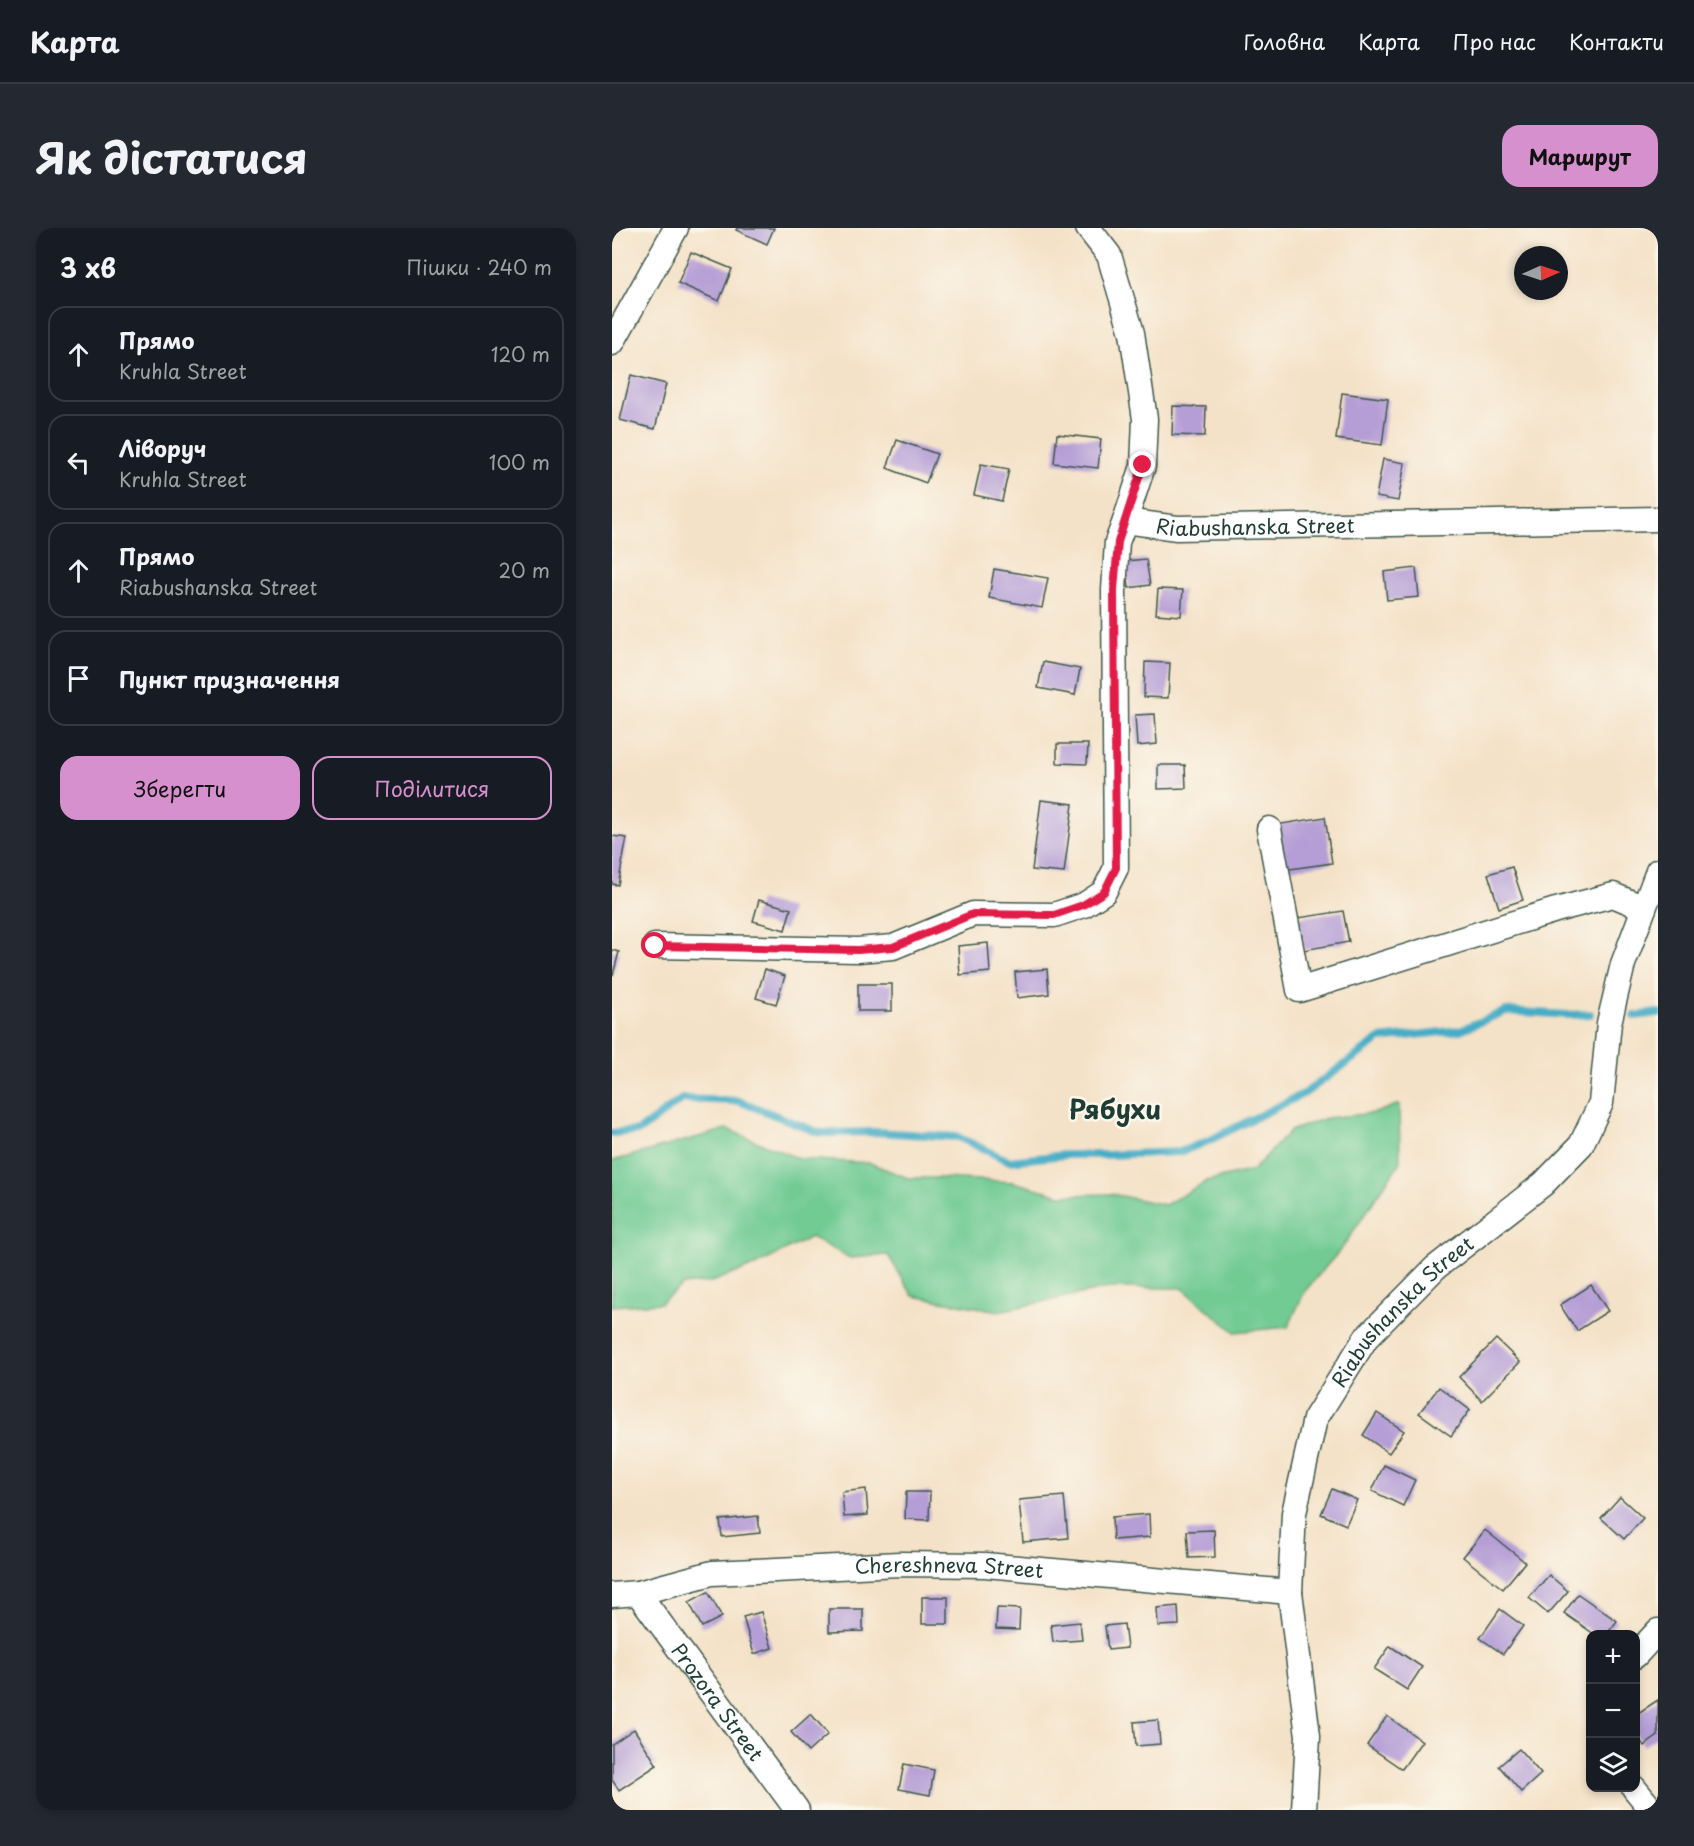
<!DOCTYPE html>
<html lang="uk">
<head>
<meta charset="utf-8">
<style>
  :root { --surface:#171b24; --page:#242831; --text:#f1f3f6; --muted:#9ea1a6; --line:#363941; --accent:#d690ce }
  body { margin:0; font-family:"Playpen Sans",sans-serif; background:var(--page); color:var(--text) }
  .controls { position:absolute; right:18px; bottom:18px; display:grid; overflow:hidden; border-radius:12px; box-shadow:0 3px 9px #0003 }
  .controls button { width:54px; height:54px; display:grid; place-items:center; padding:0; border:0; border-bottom:2px solid var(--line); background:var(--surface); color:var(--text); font:30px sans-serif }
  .compass { position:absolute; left:902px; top:18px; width:54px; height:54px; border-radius:50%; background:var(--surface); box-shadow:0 3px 9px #0003; rotate:87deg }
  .stop { position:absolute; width:18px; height:18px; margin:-14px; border:4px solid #e11d48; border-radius:50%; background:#fff }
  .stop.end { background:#e11d48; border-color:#fff; box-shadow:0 2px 6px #0008 }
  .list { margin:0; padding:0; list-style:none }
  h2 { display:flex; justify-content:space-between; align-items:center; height:78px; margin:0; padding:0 24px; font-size:26px }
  h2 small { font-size:20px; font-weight:400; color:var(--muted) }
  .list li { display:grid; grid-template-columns:39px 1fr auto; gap:18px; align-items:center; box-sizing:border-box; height:96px; margin:0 12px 12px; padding:0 12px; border:2px solid var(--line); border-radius:18px }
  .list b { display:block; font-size:22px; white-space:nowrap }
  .list p { margin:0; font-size:20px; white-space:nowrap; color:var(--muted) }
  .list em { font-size:20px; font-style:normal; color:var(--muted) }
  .actions { display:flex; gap:12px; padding:18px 24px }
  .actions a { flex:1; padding:14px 0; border:2px solid var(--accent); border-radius:18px; text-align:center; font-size:21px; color:var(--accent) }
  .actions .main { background:var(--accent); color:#111 }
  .icon { flex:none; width:33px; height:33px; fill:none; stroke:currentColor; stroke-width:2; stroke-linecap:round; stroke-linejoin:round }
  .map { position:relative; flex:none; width:1046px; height:1582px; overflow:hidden; border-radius:18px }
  header { display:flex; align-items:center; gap:36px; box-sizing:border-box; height:84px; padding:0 30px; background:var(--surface); border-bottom:2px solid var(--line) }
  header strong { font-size:28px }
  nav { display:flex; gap:33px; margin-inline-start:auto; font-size:21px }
  .intro { display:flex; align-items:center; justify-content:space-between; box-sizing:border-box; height:144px; padding:0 36px }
  h1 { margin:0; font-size:42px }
  .button { padding:15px 27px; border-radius:18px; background:var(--accent); color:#111; font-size:21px; font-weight:700 }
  main { display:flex; gap:36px; padding:0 36px }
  aside { flex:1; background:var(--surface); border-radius:18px; box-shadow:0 3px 9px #0003 }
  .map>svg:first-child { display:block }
</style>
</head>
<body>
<header>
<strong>Карта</strong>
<nav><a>Головна</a><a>Карта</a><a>Про нас</a><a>Контакти</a></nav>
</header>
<div class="intro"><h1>Як дістатися</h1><a class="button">Маршрут</a></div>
<main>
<aside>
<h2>3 хв<small>Пішки · 240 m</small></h2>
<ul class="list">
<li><svg class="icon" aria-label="ahead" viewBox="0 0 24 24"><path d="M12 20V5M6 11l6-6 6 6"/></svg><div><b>Прямо</b><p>Kruhla Street</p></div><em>120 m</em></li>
<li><svg class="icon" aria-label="left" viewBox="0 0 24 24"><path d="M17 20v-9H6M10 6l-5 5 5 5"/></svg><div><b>Ліворуч</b><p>Kruhla Street</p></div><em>100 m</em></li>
<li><svg class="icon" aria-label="ahead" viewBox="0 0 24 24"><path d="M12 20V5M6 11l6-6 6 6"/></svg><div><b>Прямо</b><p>Riabushanska Street</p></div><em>20 m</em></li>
<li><svg class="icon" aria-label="arrive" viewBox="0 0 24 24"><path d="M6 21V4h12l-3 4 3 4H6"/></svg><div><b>Пункт призначення</b></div></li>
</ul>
<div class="actions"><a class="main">Зберегти</a><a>Поділитися</a></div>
</aside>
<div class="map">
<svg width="1046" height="1582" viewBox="0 0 1046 1582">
  <rect width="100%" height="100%" fill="#fbf7ec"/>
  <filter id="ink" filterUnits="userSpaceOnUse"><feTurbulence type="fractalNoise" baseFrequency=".0167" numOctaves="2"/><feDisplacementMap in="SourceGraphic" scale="12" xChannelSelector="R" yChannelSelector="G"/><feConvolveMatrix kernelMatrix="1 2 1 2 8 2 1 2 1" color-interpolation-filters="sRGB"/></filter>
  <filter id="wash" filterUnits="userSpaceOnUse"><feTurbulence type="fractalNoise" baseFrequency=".008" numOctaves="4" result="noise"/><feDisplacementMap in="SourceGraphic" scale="24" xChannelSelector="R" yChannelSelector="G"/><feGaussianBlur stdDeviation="1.35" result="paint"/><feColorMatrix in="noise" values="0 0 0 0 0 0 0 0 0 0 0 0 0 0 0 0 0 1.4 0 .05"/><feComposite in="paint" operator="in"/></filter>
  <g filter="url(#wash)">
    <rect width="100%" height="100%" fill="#f4e2c8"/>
    <path fill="#71cb93" stroke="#488464" stroke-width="1.5" d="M787 876 788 934 730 1020 693 1063 676 1099 623 1104 570 1060H497L387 1083 301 1068 276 1027 238 1030 199 1009 145 1037 99 1054 71 1057 48 1075 0 1078V933L115 901 188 931 258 935 296 950H331L401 954 449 967 500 966 553 977 595 953 641 942 678 903 714 890 763 885Z"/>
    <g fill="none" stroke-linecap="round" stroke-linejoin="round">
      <g stroke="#47adc6" stroke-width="8">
        <path d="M1023 788 1046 785"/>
        <path d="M0 905 27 903 70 871 127 873 208 905 263 904 346 909 397 933 453 927H495L568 924 596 913 693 865 768 811 848 802 894 783 956 787 978 786"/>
      </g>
    </g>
    <g id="blocks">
      <g fill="#b59ed6">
        <path d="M125 0H162L155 16 124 2Z"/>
        <path d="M79 24 120 41 107 73 66 55Z"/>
        <path d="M19 147 54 156 43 201 8 192Z"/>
        <path d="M730 165 776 171 770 217 724 211Z"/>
        <path d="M561 178 594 179 593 208 560 207Z"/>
        <path d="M445 206 489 211 486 240 442 235Z"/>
        <path d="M285 212 325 226 314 255 275 240Z"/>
        <path d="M771 231 793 235 786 273 764 269Z"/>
        <path d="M369 236 397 241 390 273 362 267Z"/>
        <path d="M534 331 538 357 517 360 514 333Z"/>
        <path d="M804 340 807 369 775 372 772 344Z"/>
        <path d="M382 341 436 350 430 380 377 370Z"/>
        <path d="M546 361 571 362 569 388 544 386Z"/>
        <path d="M431 434 468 441 463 467 426 460Z"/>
        <path d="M533 434 558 435 556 470 532 469Z"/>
        <path d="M543 486 545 516 525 518 523 487Z"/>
        <path d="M445 516H476L475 536 445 535Z"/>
        <path d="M546 537H573L574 560 546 561Z"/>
        <path d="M429 572 461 576 452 645 420 642Z"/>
        <path d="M713 589 720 635 671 642 663 597Z"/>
        <path d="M0 608 15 610 6 657 0 656Z"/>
        <path d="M900 639 911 672 887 680 876 646Z"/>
        <path d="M147 672 179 681 173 702 141 693Z"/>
        <path d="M731 683 737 714 692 722 686 690Z"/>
        <path d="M376 715 378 744 348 747 346 718Z"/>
        <path d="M0 722 7 724 1 747H0Z"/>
        <path d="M153 741 173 748 164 776 144 770Z"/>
        <path d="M435 741 437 766 405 770 403 744Z"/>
        <rect x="246" y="756" width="34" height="27"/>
        <path d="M979 1057 996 1083 965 1103 948 1077Z"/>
        <path d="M884 1111 908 1134 870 1173 847 1149Z"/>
        <path d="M827 1159 858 1182 839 1208 807 1185Z"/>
        <path d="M765 1185 792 1203 777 1225 751 1207Z"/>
        <path d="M772 1237 803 1252 791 1278 760 1263Z"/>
        <path d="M254 1261 256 1287 232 1289 230 1264Z"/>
        <path d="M720 1261 745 1272 734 1297 709 1286Z"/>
        <path d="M294 1264H318L317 1292 293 1291Z"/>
        <path d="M452 1268 456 1310 411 1314 407 1272Z"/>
        <path d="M1008 1269 1031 1290 1012 1311 989 1290Z"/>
        <path d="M537 1286 538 1309 501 1312 500 1289Z"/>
        <path d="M146 1288 148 1305 110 1309 108 1292Z"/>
        <path d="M602 1302 603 1329 577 1330 575 1303Z"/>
        <path d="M873 1302 913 1334 891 1361 851 1329Z"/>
        <path d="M937 1347 956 1363 936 1386 917 1370Z"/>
        <path d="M96 1364 110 1389 90 1399 77 1374Z"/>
        <path d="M966 1366 1005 1393 995 1406H982L952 1385Z"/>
        <rect x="310" y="1369" width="26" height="27"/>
        <path d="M566 1378 567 1397 546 1398 545 1380Z"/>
        <path d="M385 1380 408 1381 407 1402 384 1401Z"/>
        <path d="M217 1381H251V1403L217 1404Z"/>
        <path d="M888 1381 911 1398 891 1426 868 1410Z"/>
        <path d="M149 1384 160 1420 142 1426 131 1389Z"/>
        <path d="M468 1394 470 1412 441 1414 439 1397Z"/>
        <path d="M512 1396 515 1420 496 1422 493 1398Z"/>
        <path d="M778 1418 810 1439 795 1462 762 1441Z"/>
        <path d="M1046 1472V1508L1032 1518 1023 1505V1487Z"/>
        <path d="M199 1486 216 1506 196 1524 179 1504Z"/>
        <path d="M775 1488 810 1513 790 1541 755 1517Z"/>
        <path d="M546 1492 548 1516 524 1518 522 1494Z"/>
        <path d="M22 1501 45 1537 7 1562 0 1552V1516Z"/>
        <path d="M907 1521 929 1546 909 1564 887 1538Z"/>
        <path d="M292 1536 322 1542 318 1567 287 1561Z"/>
      </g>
    </g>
  </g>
  <g filter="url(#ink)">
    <use href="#blocks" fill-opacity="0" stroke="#3f564a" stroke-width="1.5"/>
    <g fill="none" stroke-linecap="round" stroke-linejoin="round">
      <defs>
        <g id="minor">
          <path id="s1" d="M476 0 497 27 520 105 533 191 531 238 513 293 565 300 1046 291"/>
          <path d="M0 115 64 0"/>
          <path d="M657 601 687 762 944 682 1001 667 1032 680"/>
          <path d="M43 718 246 722 281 719 361 686 442 687 472 677 492 664 504 640 502 362 505 314 513 293"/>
          <path id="s2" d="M26 1365 185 1582"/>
          <path id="s3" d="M0 1367 26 1365 100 1345 287 1336 373 1337 678 1364"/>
          <path d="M1023 1428 1046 1403"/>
          <path d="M1022 1560 1040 1582"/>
          <path id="s4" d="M692 1582 696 1508 678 1364 682 1285 703 1191 754 1110 823 1040 931 956 969 917 989 875 997 795 1011 736 1046 643"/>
        </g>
      </defs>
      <use href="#minor" stroke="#3f564a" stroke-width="27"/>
      <use href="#minor" stroke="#fff" stroke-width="24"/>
    </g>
  </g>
  <g fill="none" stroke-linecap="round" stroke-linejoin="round" filter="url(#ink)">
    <path stroke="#e11d48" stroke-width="8" d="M43 718 246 722 281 719 361 686 442 687 471 677 492 664 504 640 502 362 506 314 531 237"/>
  </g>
  <g text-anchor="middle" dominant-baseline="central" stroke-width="5" stroke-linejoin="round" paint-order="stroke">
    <g font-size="20" fill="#1f3d34" stroke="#fbf7ec">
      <text stroke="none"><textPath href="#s1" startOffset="438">Riabushanska Street</textPath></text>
      <text stroke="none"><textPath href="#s4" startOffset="534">Riabushanska Street</textPath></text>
      <text stroke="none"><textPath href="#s3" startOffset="340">Chereshneva Street</textPath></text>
      <text stroke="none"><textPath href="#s2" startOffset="135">Prozora Street</textPath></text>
    </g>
    <g font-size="26" font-weight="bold" fill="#1f3d34" stroke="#fbf7ec">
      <text x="503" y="880">Рябухи</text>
    </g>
  </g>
</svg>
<div class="controls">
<button>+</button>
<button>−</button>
<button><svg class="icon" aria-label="layers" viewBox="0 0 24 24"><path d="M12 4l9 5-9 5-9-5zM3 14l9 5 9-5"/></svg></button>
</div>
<svg class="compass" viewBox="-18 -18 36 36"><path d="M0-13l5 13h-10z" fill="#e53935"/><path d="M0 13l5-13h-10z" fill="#9ea1a6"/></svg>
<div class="stop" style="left:43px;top:718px"></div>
<div class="stop end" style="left:531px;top:237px"></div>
</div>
</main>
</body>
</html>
